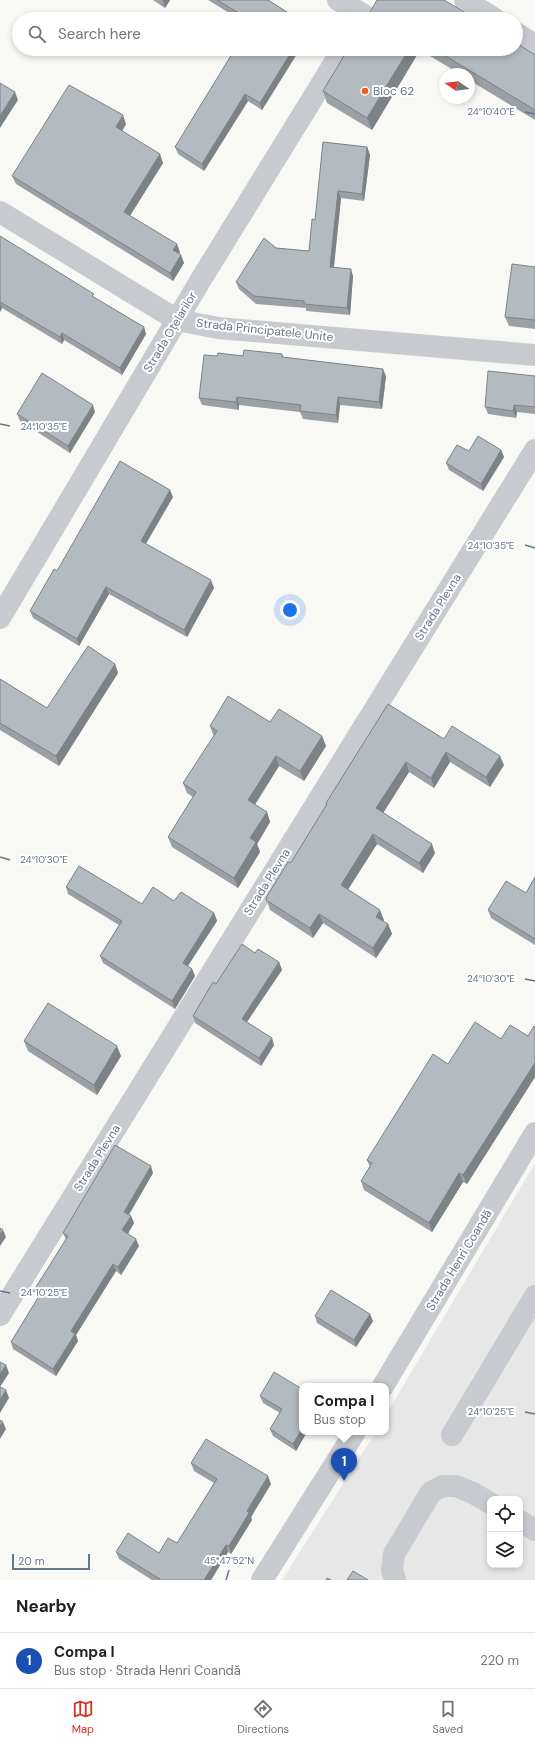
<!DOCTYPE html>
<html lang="en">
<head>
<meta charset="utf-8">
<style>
  :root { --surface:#fff; --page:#f6f6f6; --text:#202124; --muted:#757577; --line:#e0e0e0; --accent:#d93025 }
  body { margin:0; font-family:"DM Sans",sans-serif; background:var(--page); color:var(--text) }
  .controls { position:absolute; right:12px; bottom:12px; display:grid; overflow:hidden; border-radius:8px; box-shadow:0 2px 6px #0003 }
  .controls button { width:36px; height:36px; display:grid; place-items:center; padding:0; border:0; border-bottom:1px solid var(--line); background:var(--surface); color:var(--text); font:20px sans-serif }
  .compass { position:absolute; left:439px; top:68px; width:36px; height:36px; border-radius:50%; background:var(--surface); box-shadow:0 2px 6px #0003; rotate:283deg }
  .scale { position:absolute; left:12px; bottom:10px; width:78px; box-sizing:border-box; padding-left:4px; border:2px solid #647689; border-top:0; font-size:11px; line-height:14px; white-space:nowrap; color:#647689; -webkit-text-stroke:3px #fff; paint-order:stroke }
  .you { position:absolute; left:290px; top:610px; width:14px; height:14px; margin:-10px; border:3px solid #fff; border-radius:50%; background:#1a73e8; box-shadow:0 0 0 6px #1a73e833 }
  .badge { display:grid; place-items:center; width:26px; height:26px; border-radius:50%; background:var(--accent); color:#fff; font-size:13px; font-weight:700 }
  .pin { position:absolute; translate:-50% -33px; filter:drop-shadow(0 1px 2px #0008) }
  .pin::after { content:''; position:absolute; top:21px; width:14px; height:12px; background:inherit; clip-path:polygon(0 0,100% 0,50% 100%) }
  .popup { position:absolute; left:299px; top:1383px; width:90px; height:52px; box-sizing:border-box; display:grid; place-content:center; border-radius:8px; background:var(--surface); filter:drop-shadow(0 1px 3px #0005); font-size:13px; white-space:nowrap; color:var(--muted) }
  .popup b { font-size:15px; color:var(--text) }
  .popup::after { content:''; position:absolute; left:50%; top:100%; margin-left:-8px; border:8px solid transparent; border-top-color:var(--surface) }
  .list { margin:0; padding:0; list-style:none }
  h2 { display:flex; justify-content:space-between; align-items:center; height:52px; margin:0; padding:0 16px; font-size:17px }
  h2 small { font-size:13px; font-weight:400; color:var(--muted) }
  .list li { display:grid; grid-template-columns:26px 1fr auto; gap:12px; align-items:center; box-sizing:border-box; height:56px; padding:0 16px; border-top:1px solid var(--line) }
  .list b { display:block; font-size:15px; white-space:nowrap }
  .list p { margin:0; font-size:13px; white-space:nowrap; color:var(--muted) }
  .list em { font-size:13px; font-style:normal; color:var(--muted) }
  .icon { flex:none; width:22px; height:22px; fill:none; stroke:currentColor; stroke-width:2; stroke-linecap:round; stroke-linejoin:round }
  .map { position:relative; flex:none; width:535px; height:1580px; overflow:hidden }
  .search { position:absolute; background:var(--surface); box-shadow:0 2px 6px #0003; left:12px; right:12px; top:12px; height:44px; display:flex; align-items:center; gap:10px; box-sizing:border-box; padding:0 14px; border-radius:22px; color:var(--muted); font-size:15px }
  .sheet { height:108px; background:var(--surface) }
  nav { display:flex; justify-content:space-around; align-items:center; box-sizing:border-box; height:56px; border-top:1px solid var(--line); background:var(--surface); font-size:11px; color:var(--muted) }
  nav a { display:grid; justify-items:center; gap:2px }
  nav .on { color:var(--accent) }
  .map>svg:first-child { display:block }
</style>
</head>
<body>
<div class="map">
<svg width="535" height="1580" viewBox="0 0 535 1580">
  <rect width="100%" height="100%" fill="#f8f8f5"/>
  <path fill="#e6e7e6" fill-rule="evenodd" d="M535 1163V1580H282L376 1432H386V1415ZM490 1499H520V1565H490Z"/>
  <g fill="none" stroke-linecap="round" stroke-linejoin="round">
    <g stroke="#c7cbcf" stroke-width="22">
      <path d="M338 0 364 15"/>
      <path d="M465 0 495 19"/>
      <path d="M516 33 535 45"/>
      <path d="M0 212 177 320 218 328 535 355"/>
      <path d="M0 618 200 281 343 49"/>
      <path d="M0 1315 535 450"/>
      <path d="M383 1386 535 1133"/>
      <path d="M452 1435 535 1296"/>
      <path d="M520 1521 535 1530"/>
      <path d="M262 1580 355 1432"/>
      <path d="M395 1580 392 1570 394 1554 431 1492 443 1486H456L473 1493 490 1503"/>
    </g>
  </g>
  <g fill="#9aa0a5">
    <path d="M153 0H170L165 8Z"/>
    <path d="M208 0H268L298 19H239Z"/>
    <path d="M300 49 262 110 248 101 204 171 178 154 175 147Z"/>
    <path d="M348 49H516L535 55V120L469 80V74H460L420 50 372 130 327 103 323 91Z"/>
    <path d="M126 124 122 131 163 163 130 216 180 252 179 254 184 263 173 281 16 184 12 176Z"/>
    <path d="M367 147 370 155 364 201 341 198 334 267 353 276 350 315 306 311V308L256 304 239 289 236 282 276 248 309 251 315 220Z"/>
    <path d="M0 236 95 298 144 327 146 334 122 375 64 340 62 344 2 308 0 312Z"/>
    <path d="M535 267V329L509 326 505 317Z"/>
    <path d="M282 354 284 358 386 376 382 409 340 405 338 423 303 419 300 412 239 405V410L202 405 199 398 217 356Z"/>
    <path d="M535 376V414L517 412 516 418 488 414 485 407Z"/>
    <path d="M95 412 70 453 20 421 17 414Z"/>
    <path d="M501 450 504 457 483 491 449 470 446 463 469 451Z"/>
    <path d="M173 497 146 544 214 588 187 637 109 594 79 646 33 618 30 611 57 571Z"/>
    <path d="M115 664 118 673 59 766 0 730V679L47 708Z"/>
    <path d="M270 722 322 736 326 746 304 781 279 766 255 805 267 812 270 822 257 844 260 852 238 888 172 847 168 837 193 797 187 793 183 783 214 737 210 726Z"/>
    <path d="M444 739 504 765 490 787 450 762 434 788 409 772 383 813 435 853 423 873 377 844 348 890 384 920 383 921 388 924 392 934 376 958 323 923 313 938 270 910 266 898 292 861 327 805 326 803Z"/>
    <path d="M535 877V945L491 918 488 910 526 893Z"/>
    <path d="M66 887 142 904 174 901 214 913 217 921 188 966 192 969 195 976 175 1009 103 963 100 956 119 925 68 894Z"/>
    <path d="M255 953 279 962 282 970 247 1022 274 1045 261 1066 195 1023 193 1016 216 984Z"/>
    <path d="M535 1027V1077L467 1184 463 1182 432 1232 364 1190 361 1181 370 1167 367 1160 448 1064 501 1039 528 1036Z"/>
    <path d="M24 1041 121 1056 97 1095 28 1051Z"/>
    <path d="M153 1173 129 1215 131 1216 134 1223 128 1234 139 1246 121 1275 116 1271 76 1335 78 1341 56 1376 13 1349 11 1342 40 1295 38 1294 36 1287 66 1240 63 1233Z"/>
    <path d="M315 1316 373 1321 356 1347 317 1323Z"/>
    <path d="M302 1389V1432H307L296 1451 273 1436 270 1429 280 1413 263 1403 260 1396Z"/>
    <path d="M191 1463 271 1484 251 1517 252 1520 231 1554 228 1552 211 1580H152L119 1559 116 1552 159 1553 177 1543 214 1483 194 1471Z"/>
  </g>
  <g fill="#7d8286">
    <path d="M163 0H170L165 8 163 1Z"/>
    <path d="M293 49H300L262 110 260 103Z"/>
    <path d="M409 49H420V50L372 130 367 118Z"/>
    <path d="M15 92 18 100 0 128V116Z"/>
    <path d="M245 94 248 101 204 171 202 164Z"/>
    <path d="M123 115 126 124 119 136 116 127Z"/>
    <path d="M367 147 370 155 364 201 362 194Z"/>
    <path d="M160 154 163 163 127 220 124 212Z"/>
    <path d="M338 191 341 198 333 274 330 267Z"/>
    <path d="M177 244 180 252 176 258 173 250Z"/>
    <path d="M181 255 184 263 173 281 170 273Z"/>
    <path d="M351 269 353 276 350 315 347 308Z"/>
    <path d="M0 303 2 308 0 312Z"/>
    <path d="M144 327 146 334 122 375 120 368Z"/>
    <path d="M62 333 64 340 62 344 60 337Z"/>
    <path d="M383 369 386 376 382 409 379 402Z"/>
    <path d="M237 397 239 405V410L236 402Z"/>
    <path d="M338 397 340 405 338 423 336 415Z"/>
    <path d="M93 405 95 412 70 453 68 446Z"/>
    <path d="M514 405 517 412 516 418 513 411Z"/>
    <path d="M501 450 504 457 483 491 481 484Z"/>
    <path d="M170 490 173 497 143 548 141 541Z"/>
    <path d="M211 580 214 588 187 637 184 630Z"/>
    <path d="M106 587 109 594 79 646 77 639Z"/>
    <path d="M115 664 118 673 59 766 56 756Z"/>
    <path d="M322 736 326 746 304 781 300 771Z"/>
    <path d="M446 752 450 762 434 788 431 778Z"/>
    <path d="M276 756 279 766 251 810 248 800Z"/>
    <path d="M500 756 504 765 490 787 486 777Z"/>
    <path d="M406 762 409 772 380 818 376 808Z"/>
    <path d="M267 812 270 822 257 844 260 852 238 888 234 878 250 838Z"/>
    <path d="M373 834 377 844 344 895 341 885Z"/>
    <path d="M432 844 435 853 423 873 419 863Z"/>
    <path d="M380 910 384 920 380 926 376 917Z"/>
    <path d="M214 913 217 921 185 970 183 963Z"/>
    <path d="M319 914 323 923 313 938 310 928Z"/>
    <path d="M388 924 392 934 376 958 373 948Z"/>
    <path d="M279 962 282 970 244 1026 242 1019Z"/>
    <path d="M192 969 195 976 175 1009 172 1001Z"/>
    <path d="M272 1038 274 1045 261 1066 259 1058Z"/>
    <path d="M117 1046 121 1056 97 1095 94 1085Z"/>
    <path d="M535 1063V1077L467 1184 463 1175Z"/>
    <path d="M151 1166 153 1173 126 1219 124 1212Z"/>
    <path d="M459 1173 463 1182 432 1232 429 1223Z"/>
    <path d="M131 1216 134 1223 125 1238 122 1230Z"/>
    <path d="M3 1230 6 1237 0 1246V1235Z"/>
    <path d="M136 1239 139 1246 121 1275 118 1267Z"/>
    <path d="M113 1264 116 1271 76 1335 78 1341 56 1376 53 1369 71 1331Z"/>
    <path d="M370 1314 373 1321 356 1347 354 1340Z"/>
    <path d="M6 1365 9 1373 0 1387V1374Z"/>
    <path d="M6 1390 9 1398 0 1413V1400Z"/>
    <path d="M3 1422 6 1429 0 1439V1426Z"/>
    <path d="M302 1429V1432H307L296 1451 293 1444Z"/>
    <path d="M268 1476 271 1484 251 1517 252 1520 231 1554 229 1546 247 1511Z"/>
    <path d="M226 1545 228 1552 211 1580H204Z"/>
  </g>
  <g fill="#b3bac0" stroke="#7d8286">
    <path d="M217 0H268L298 19H249Z"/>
    <path d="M377 0H444L476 19H366Z"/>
    <path d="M516 43 535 55V110L434 49H516Z"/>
    <path d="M235 49H293L260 103 245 94 202 164 175 147Z"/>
    <path d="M348 49H409L367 118 323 91Z"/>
    <path d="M0 83 15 92 0 116Z"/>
    <path d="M69 85 123 115 116 127 160 154 124 212 177 244 173 250 181 255 170 273 12 176Z"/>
    <path d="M323 142 367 147 362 194 338 191 330 267 351 269 347 308 304 304V301L254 296 236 282 264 238 276 248 309 251 312 219 315 220Z"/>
    <path d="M0 236 94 294 92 296 144 327 120 368 62 333 60 337 0 302Z"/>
    <path d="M512 264 535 267V320L505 317Z"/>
    <path d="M244 350 282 354V357L383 369 379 402 338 397 336 415 300 411 301 405 237 397 236 402 199 398 204 355 217 356 218 353 243 356Z"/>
    <path d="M488 371 535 376V407L514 405 513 411 485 407Z"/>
    <path d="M42 373 93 405 68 446 17 414Z"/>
    <path d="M478 436 501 450 481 484 446 463 457 445 469 451Z"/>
    <path d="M120 461 170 490 141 541 211 580 184 630 106 587 77 639 30 611 54 569 57 571Z"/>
    <path d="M88 646 115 664 56 756 0 723V679L47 708Z"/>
    <path d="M228 696 270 722 279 709 322 736 300 771 276 756 248 800 267 812 250 838 256 842 234 878 168 837 196 792 183 783 217 731 210 726Z"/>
    <path d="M388 704 444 739 452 726 500 756 486 777 446 752 431 778 406 762 376 808 432 844 419 863 373 834 341 885 380 910 376 917 388 924 373 948 319 914 310 928 266 900 267 898H266L288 862 290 863 292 861 327 804 326 803Z"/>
    <path d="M79 866 142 904 153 887 174 901 181 892 214 913 183 963 192 969 172 1001 100 956 122 921 66 887Z"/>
    <path d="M535 877V939L488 910 506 881 526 893Z"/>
    <path d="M242 944 255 953 258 949 279 962 242 1019 272 1038 259 1058 193 1016 213 982 216 984Z"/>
    <path d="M48 1003 117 1046 94 1085 24 1041Z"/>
    <path d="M475 1022 501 1039 510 1025 528 1036 534 1026 535 1027V1063L463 1175 459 1173 429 1223 361 1181 372 1163 367 1160 433 1054 448 1064Z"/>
    <path d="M115 1145 151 1166 124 1212 131 1216 122 1230 136 1239 118 1267 113 1264 71 1331 75 1334 53 1369 11 1342 42 1291 36 1287 68 1236 63 1233Z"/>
    <path d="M0 1228 3 1230 0 1235Z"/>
    <path d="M331 1290 370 1314 354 1340 315 1316Z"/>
    <path d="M0 1362 6 1365 0 1374Z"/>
    <path d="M274 1372 302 1389V1429L293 1444 270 1429 282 1409 260 1396Z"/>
    <path d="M0 1387 6 1390 0 1400Z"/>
    <path d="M0 1420 3 1422 0 1426Z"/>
    <path d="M206 1439 268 1476 247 1511 249 1513 229 1546 226 1545 204 1580H159L160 1579 116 1552 128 1533 159 1553 168 1538 177 1543 217 1479 191 1463Z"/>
    <path d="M353 1571 368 1580H347Z"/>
    <path d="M327 1578 331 1580H326Z"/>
  </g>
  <path fill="none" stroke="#647689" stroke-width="1.5" d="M525 112 535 114M0 424 10 426M525 545 535 548M0 857 10 860M525 979 535 981M0 1291 10 1293M525 1412 535 1414M226 1580 229 1570"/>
  <circle fill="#f35d1a" stroke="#fff" stroke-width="1.5" cx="365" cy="91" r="4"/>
  <g text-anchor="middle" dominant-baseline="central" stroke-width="4" stroke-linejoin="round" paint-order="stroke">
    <g font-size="12" fill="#647689" stroke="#fff" text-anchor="start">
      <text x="373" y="91">Bloc 62</text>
    </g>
    <g font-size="12" fill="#647689" stroke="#fff">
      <text transform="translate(265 330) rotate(6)">Strada Principatele Unite</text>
      <text transform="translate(170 332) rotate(-59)">Strada Oțelarilor</text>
      <text transform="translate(438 607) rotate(-58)">Strada Plevna</text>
      <text transform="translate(267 882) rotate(-58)">Strada Plevna</text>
      <text transform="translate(97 1158) rotate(-58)">Strada Plevna</text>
      <text transform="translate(459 1260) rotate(-59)">Strada Henri Coandă</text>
    </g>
  </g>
  <g font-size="10" text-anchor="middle" fill="#647689" stroke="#fff" stroke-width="4" stroke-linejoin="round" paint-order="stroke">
    <text x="491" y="115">24°10'40"E</text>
    <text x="44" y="430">24°10'35"E</text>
    <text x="491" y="549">24°10'35"E</text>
    <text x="44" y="863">24°10'30"E</text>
    <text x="491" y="982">24°10'30"E</text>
    <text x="44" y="1296">24°10'25"E</text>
    <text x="491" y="1415">24°10'25"E</text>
    <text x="229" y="1564">45°47'52"N</text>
  </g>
</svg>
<div class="controls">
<button><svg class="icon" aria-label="locate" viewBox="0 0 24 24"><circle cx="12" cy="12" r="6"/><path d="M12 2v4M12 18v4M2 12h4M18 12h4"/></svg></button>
<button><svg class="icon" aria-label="layers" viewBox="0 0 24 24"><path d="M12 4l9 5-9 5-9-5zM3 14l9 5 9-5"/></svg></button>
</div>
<svg class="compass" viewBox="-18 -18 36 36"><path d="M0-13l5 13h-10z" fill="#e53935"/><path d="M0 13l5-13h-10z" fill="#757577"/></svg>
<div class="scale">20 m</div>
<div class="you"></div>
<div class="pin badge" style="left:344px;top:1481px;background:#1a4fb4">1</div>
<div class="popup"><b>Compa I</b>Bus stop</div>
<div class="search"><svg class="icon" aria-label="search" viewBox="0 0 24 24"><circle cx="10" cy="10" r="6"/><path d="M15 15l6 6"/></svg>Search here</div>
</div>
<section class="sheet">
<h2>Nearby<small></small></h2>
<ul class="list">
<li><span class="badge" style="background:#1a4fb4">1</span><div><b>Compa I</b><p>Bus stop · Strada Henri Coandă</p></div><em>220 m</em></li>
</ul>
</section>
<nav>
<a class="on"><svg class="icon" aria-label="map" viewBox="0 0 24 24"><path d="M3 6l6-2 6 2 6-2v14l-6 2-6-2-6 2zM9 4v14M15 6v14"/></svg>Map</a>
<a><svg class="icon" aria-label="directions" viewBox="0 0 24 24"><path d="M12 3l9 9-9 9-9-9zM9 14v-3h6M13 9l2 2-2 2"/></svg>Directions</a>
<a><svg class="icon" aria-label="saved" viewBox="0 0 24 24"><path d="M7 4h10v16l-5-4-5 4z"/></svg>Saved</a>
</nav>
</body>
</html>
